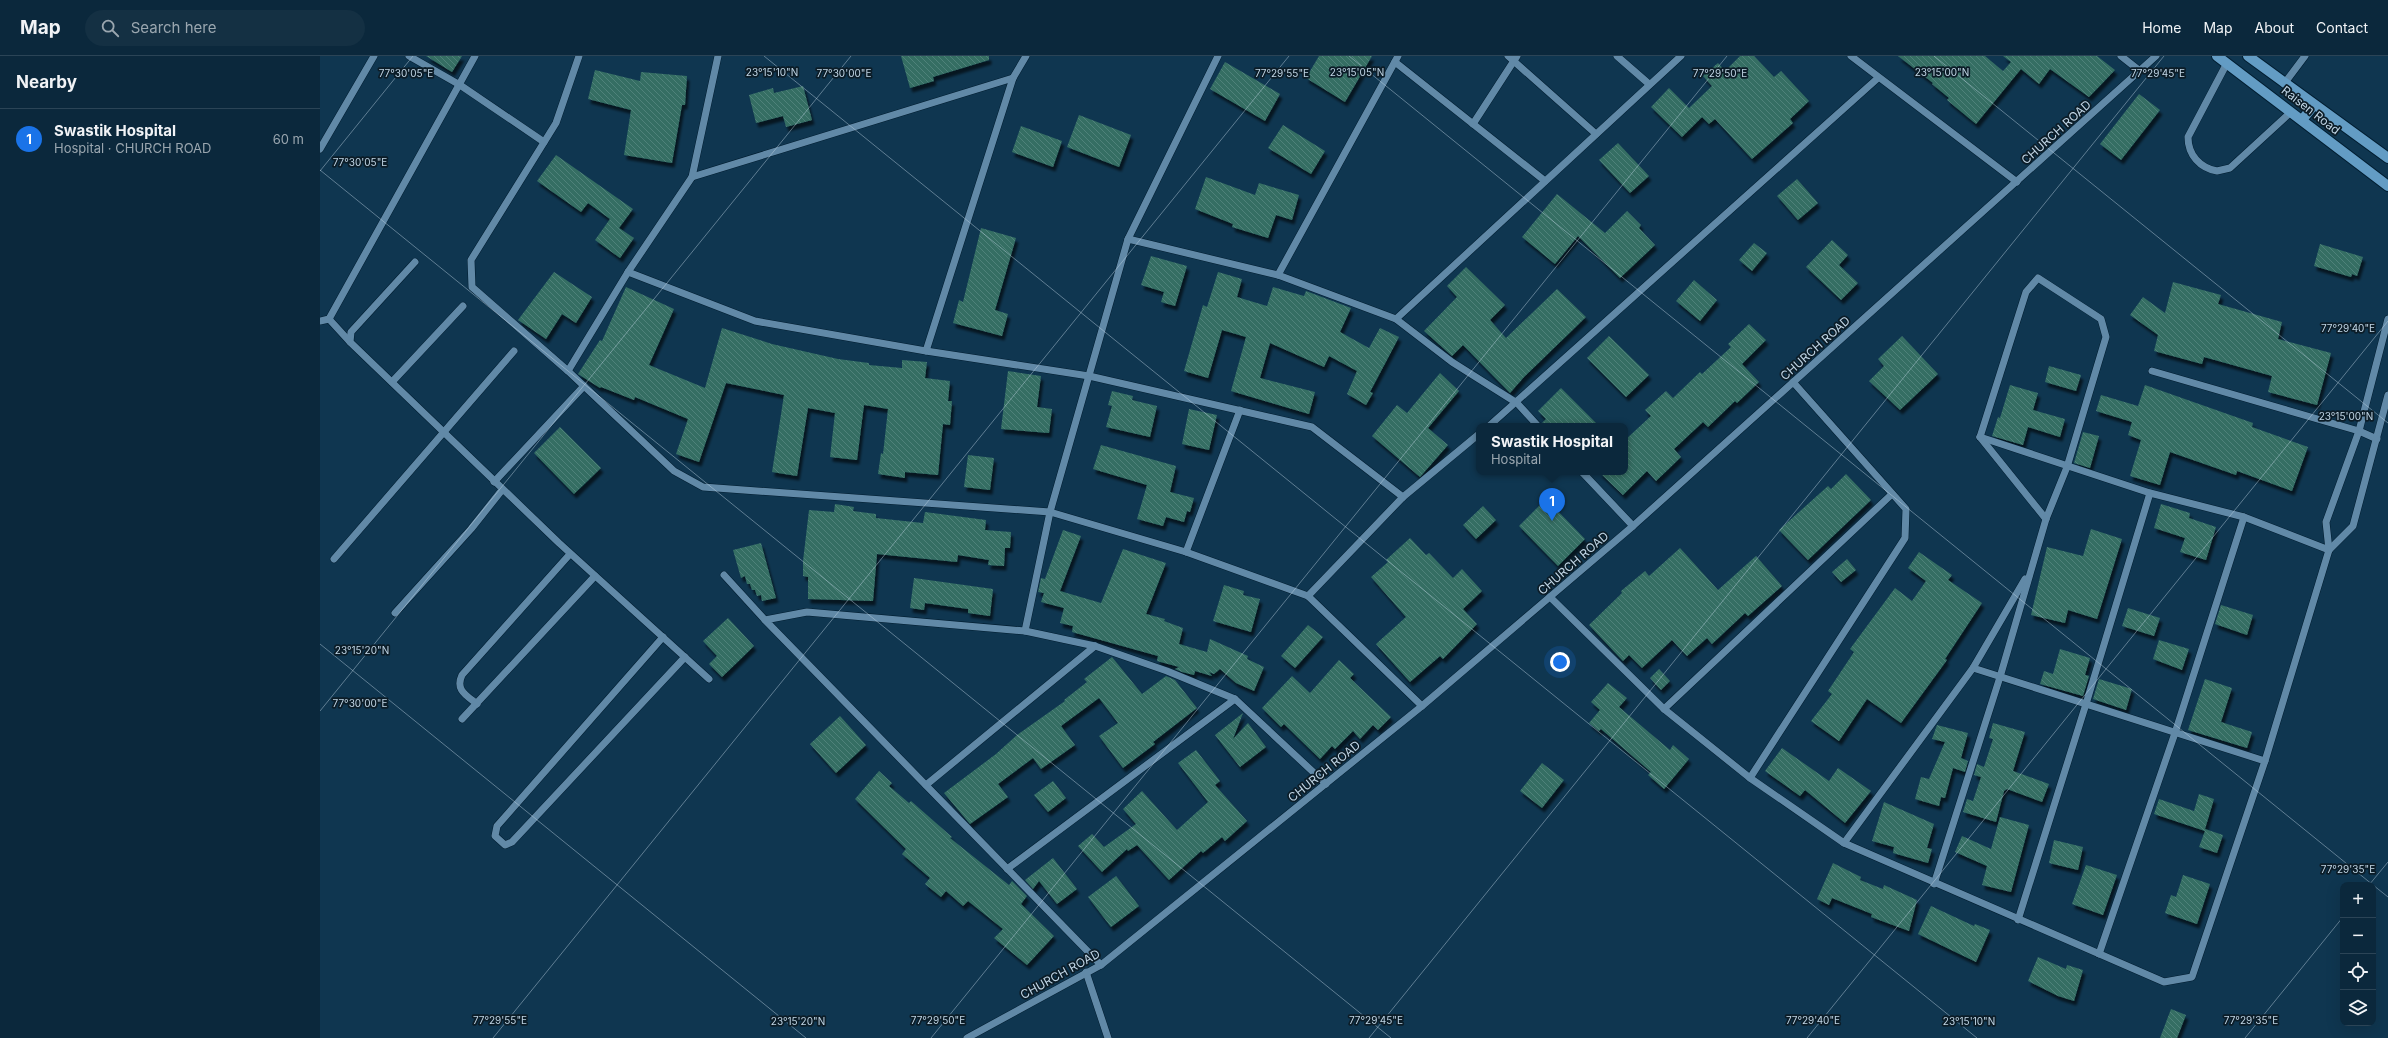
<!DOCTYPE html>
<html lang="en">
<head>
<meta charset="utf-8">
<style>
  :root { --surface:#0b283c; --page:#143043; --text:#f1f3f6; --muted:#9aa6af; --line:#2b4456; --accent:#1a73e8 }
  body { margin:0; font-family:Inter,sans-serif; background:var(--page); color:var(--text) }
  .controls { position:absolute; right:12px; bottom:12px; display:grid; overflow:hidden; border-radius:8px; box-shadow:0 4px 16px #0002 }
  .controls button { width:36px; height:36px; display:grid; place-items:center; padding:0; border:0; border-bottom:1px solid var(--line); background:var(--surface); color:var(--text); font:20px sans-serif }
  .you { position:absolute; left:1240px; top:606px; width:14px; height:14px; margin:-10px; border:3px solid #fff; border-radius:50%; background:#1a73e8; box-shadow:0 0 0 6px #1a73e833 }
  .badge { display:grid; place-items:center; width:26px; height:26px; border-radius:50%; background:var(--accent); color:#fff; font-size:13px; font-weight:700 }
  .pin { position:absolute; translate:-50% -33px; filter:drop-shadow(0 1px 2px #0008) }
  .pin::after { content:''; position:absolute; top:21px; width:14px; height:12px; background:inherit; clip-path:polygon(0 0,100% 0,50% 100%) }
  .popup { position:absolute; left:1156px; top:367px; width:152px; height:52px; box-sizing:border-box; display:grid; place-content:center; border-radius:8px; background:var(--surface); filter:drop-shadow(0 1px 3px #0005); font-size:13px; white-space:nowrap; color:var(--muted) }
  .popup b { font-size:15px; color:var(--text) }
  .popup::after { content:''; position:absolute; left:50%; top:100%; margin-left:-8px; border:8px solid transparent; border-top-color:var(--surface) }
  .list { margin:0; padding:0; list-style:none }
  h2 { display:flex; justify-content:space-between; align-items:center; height:52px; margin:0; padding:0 16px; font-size:17px }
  h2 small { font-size:13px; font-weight:400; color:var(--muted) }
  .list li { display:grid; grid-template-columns:26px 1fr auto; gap:12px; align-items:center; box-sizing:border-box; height:60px; padding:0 16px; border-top:1px solid var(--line) }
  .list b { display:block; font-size:15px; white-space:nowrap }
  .list p { margin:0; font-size:13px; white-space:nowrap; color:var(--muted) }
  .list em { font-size:13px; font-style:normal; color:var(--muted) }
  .icon { flex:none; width:22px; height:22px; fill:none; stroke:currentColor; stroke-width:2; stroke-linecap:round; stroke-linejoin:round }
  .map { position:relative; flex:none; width:2068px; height:982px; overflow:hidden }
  header { display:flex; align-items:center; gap:24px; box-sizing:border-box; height:56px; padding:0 20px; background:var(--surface); border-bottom:1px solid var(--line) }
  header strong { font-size:19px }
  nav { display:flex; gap:22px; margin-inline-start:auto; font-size:14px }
  .search { width:280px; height:36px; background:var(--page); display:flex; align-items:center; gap:10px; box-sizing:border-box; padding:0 14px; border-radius:22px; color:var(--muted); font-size:15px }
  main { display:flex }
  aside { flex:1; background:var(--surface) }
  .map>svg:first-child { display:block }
</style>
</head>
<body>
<header>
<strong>Map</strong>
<div class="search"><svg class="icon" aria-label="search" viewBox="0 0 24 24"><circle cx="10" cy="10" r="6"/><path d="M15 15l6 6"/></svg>Search here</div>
<nav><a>Home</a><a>Map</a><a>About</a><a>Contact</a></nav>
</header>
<main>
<aside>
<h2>Nearby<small></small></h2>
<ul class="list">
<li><span class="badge">1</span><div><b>Swastik Hospital</b><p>Hospital · CHURCH ROAD</p></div><em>60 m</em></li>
</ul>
</aside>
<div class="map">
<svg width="2068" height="982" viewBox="0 0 2068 982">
  <defs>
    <pattern id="building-back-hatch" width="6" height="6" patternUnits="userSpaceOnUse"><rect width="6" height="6" fill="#346e64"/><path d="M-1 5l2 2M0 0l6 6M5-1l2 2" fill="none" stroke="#50827a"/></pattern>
    <filter id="shadow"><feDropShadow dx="2.5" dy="4.5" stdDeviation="1" flood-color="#0009"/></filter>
  </defs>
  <rect width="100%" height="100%" fill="#0f3650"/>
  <g fill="url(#building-back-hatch)" filter="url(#shadow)">
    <path d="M106 0H142L132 16Z"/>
    <path d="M581 0H669V4L613 21 614 25 590 32Z"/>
    <path d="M999 0H1052L1025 46 986 22Z"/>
    <path d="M1420 0H1434L1454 21 1461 15 1489 45 1470 63 1473 67 1432 103 1395 63 1389 68 1382 61 1362 81 1331 51 1349 32 1369 52 1392 30 1383 20 1398 7 1405 15Z"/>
    <path d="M1578 0H1665L1683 15 1691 6 1683 0H1777L1795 14 1769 41 1730 13 1719 28 1701 13 1656 68 1627 44 1629 42 1612 28 1613 27Z"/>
    <path d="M905 6 960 38 945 65 890 33Z"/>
    <path d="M275 14 320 25 321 16 367 20 365 49H362L352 107 304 99 311 54 268 43Z"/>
    <path d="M483 30 492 64 466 71 463 60 436 67 429 39 453 32 454 37Z"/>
    <path d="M1819 38 1840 54 1801 104 1780 88Z"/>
    <path d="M759 59 811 79 799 111 747 91Z"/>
    <path d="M963 69 1005 95 991 118 948 92Z"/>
    <path d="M701 70 742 85 733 111 692 96Z"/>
    <path d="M1298 87 1329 120 1310 137 1279 104Z"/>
    <path d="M236 99 313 153 299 172 314 182 300 202 275 184 290 163 268 147 261 156 217 125Z"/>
    <path d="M886 121 935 139 939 127 979 139 972 164 956 159 948 182 912 171 913 168 875 153Z"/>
    <path d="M1477 123 1498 147 1478 164 1457 140Z"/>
    <path d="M1237 138 1285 177 1307 155 1321 169 1319 172 1335 189 1300 222 1258 180 1235 208 1202 181Z"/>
    <path d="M661 172 696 182 675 254 688 258 682 280 633 267 639 244 643 246Z"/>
    <path d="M1512 184 1528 199 1519 209 1538 227 1521 244 1486 211Z"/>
    <path d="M1434 187 1447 197 1432 215 1419 204Z"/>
    <path d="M2000 188 2043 201 2037 220 2032 218 2031 221 1994 210Z"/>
    <path d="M831 200 867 210 855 250 841 246 844 236 821 229Z"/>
    <path d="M1146 211 1185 249 1170 264 1186 282 1237 233 1266 261 1204 321 1190 337 1143 289 1132 300 1104 275 1137 241 1127 230Z"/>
    <path d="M234 216 272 241 256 267 242 258 226 283 198 264Z"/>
    <path d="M898 216 922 223 917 241 947 250 953 231 984 240 986 235 1031 252 1020 276 1049 292 1060 272 1079 281 1050 336 1053 337 1046 349 1027 338 1037 315 1009 300 1004 311 950 287 940 322 995 336 989 358 911 335 926 281 902 274 888 322 864 315 883 249 887 251Z"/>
    <path d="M1374 224 1397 244 1380 265 1356 245Z"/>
    <path d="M1853 226 1901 239 1898 248 1962 266 1958 283 2011 297 1997 349 1948 336 1952 320 1884 301 1882 308 1834 295 1838 279 1810 259 1823 241 1845 257Z"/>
    <path d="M306 231 354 253 329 309 385 332 402 272 452 288 518 303 549 307V309L582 312V304L607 306 605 322 630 325 628 345H632L630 369 623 368 618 419 585 416V422L558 418 561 397 563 398 568 353 544 349 537 404 510 401 515 357 488 352 477 420 452 416 464 339 406 327 379 406 356 398 368 363 315 341 314 344 281 331 280 332 258 318 280 284 282 285Z"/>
    <path d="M1429 268 1446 284 1422 308 1439 326 1417 347 1415 345 1388 371 1383 366 1354 393 1361 401 1336 425 1327 415 1303 439 1279 416H1305V384L1331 360 1325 354 1346 335 1353 342 1380 316 1382 318 1411 291 1408 288Z"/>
    <path d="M1289 280 1329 319 1306 341 1267 302Z"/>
    <path d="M1582 280 1618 318 1580 354 1549 325 1564 310 1558 303Z"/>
    <path d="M1729 310 1761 319 1756 335 1725 326Z"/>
    <path d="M688 315 721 320 717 351 732 353 729 377 681 373Z"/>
    <path d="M1120 317 1139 335 1108 372 1128 389 1100 421 1052 380 1077 349 1087 357Z"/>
    <path d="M1690 329 1718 337 1713 354 1745 363 1740 381 1708 371 1703 389 1672 380 1678 361 1680 362Z"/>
    <path d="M1825 329 1933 367 1932 371 1988 391 1972 435 1917 415 1916 419 1850 396 1840 429 1810 420 1821 384 1808 379 1812 366 1776 355 1781 339 1818 350Z"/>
    <path d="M1241 332 1279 370H1223L1222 367 1226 363 1218 355Z"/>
    <path d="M792 335 813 340 812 344 837 350 830 381 786 371 792 350 788 349Z"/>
    <path d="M869 353 897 359 889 394 862 388Z"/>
    <path d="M240 371 281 412 254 438 214 397Z"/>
    <path d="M1763 376 1779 380 1770 412 1754 407Z"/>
    <path d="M781 389 856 410 850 436 874 442 870 456 867 455 864 466 846 461 843 470 817 463 827 429 773 413Z"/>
    <path d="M648 399 674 402 670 434 644 431Z"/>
    <path d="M1526 418 1551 444 1488 504 1459 474 1508 430 1511 433Z"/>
    <path d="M1226 443 1265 483 1238 510 1199 470Z"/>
    <path d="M515 448 534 451 533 455 556 458V462L603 467 605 456 666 464 665 474 691 476 690 492H685L684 510 668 509 669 504 638 499 637 506 557 498 553 545 488 543V521L483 520V505L489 454 514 456Z"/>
    <path d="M1841 448 1870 457 1869 462 1896 471 1886 504 1860 496 1865 482 1834 472Z"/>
    <path d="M1163 450 1176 464 1156 483 1143 469Z"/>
    <path d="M1771 473 1802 483 1777 563 1748 554 1745 567 1711 559 1727 491 1763 500Z"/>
    <path d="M743 474 761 480 740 535 781 547 803 493 846 507 826 558 845 563 844 565 863 572 859 588 887 596 890 583 928 600 927 603 944 611 934 635 916 627 900 613 894 618 889 616 892 620 875 615 874 619 862 616 855 613 859 611 837 605 838 600 752 576 753 570 740 567 744 552 721 546 724 537 718 536 721 522 725 523Z"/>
    <path d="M1090 482 1106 499 1109 497 1133 522 1142 513 1162 535 1143 553 1157 568 1123 603 1120 600 1090 626 1056 588 1086 561 1051 521 1068 506 1066 504Z"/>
    <path d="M441 487 456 542 442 545 441 539 437 540 435 534H432L430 528H427L425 520 421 522 413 494Z"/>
    <path d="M1360 492 1398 534 1436 500 1462 530 1428 560 1425 557 1392 588 1387 582 1367 600 1352 584 1322 612 1309 599 1303 605 1269 569 1302 537 1301 535 1325 515 1329 520Z"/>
    <path d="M1599 496 1632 519 1628 524 1662 547 1625 603 1627 604 1581 667 1547 643 1519 685 1491 665 1512 638 1508 635 1534 596 1530 593 1575 532 1592 545 1606 525 1588 512Z"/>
    <path d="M1527 503 1536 514 1521 526 1512 516Z"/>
    <path d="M594 522 673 533 670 560 648 557V553L605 547 604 554 590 552Z"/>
    <path d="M904 529 924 535 923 539 940 543 931 576 893 565Z"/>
    <path d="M1901 549 1933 559 1927 579 1895 568Z"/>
    <path d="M1808 552 1840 562 1834 580 1802 570Z"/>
    <path d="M408 562 434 590 402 621 389 608 397 600 383 585Z"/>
    <path d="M988 569 1003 581 975 612 961 600Z"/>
    <path d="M1839 584 1869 593 1862 614 1833 603Z"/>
    <path d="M1740 593 1770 602 1765 619 1769 620 1763 640 1720 628 1724 615 1733 618Z"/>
    <path d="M792 601 822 638 846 620 855 624 877 652 833 686 835 688 803 712 779 680 798 667 779 642 741 670 755 689 721 713 713 702 678 728 688 741 650 768 624 737 676 698 697 679 745 645 744 644 767 626 764 623Z"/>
    <path d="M1019 604 1034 618 1030 622 1071 661 1058 674 1053 669 1040 683 1033 675 1015 693 1012 690 1000 703 964 668 961 671 942 652 972 620 990 637Z"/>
    <path d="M1339 613 1350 625 1341 634 1330 622Z"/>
    <path d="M1779 623 1812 633 1806 654 1773 643Z"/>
    <path d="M1885 623 1912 632 1901 666 1932 676 1927 692 1868 674Z"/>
    <path d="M1288 627 1307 642 1299 651 1350 694 1353 689 1369 703 1344 733 1328 719 1331 716 1281 673 1279 675 1269 667 1280 654 1271 646Z"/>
    <path d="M923 657 913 683 928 667 946 691 920 711 895 679Z"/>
    <path d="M520 660 546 689 516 717 490 688Z"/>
    <path d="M1673 667 1705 676 1693 715 1729 728 1722 746 1687 733 1684 735 1676 766 1643 756 1647 743 1653 745 1661 721 1654 719 1657 708 1664 711 1673 683 1669 682Z"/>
    <path d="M1617 669 1648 677 1641 702 1648 705 1645 716 1633 712 1625 742 1621 741 1619 750 1595 743 1601 721 1609 723 1625 686 1612 683Z"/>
    <path d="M1462 692 1509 725 1518 712 1551 735 1525 767 1485 734 1480 740 1445 715Z"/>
    <path d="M876 694 900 725 895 729 927 765 905 785 902 781 883 797 881 795 849 824 817 789 808 795 807 793 782 816 758 790 772 778 784 791 816 768 803 753 822 735 857 774 888 746 858 707Z"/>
    <path d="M1222 707 1244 724 1222 752 1200 735Z"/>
    <path d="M559 715 572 727 569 730 589 747 591 745 632 781 630 782 689 829 692 825 707 840 701 848 734 880 707 909 674 882 683 873 648 845 643 850 626 835 621 841 605 828 610 822 582 798 586 793 535 743Z"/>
    <path d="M733 725 746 742 728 756 714 739Z"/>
    <path d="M1879 738 1894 743 1885 773 1903 779 1897 797 1879 791 1885 775 1834 758 1839 743 1874 755Z"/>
    <path d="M1564 746 1614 768 1607 792 1612 793 1608 807 1573 797 1574 791 1552 785Z"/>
    <path d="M1680 761 1709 769 1691 836 1662 829 1667 810 1635 796 1642 780 1671 793Z"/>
    <path d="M1734 784 1763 791 1758 814 1729 807Z"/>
    <path d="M733 802 757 833 737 848 719 825 713 833 705 824Z"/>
    <path d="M1513 807 1541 821 1540 824 1563 833 1564 829 1597 844 1589 875 1551 861 1552 858 1512 842 1509 849 1497 843Z"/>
    <path d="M1766 809 1797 819 1783 859 1752 848Z"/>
    <path d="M1863 819 1890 828 1877 868 1845 857 1851 839 1856 841Z"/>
    <path d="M796 820 819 850 791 871 768 841Z"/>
    <path d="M1611 850 1654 870 1655 868 1670 874 1656 906 1598 878Z"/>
    <path d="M1718 901 1746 913 1747 909 1763 914 1754 945 1738 940 1708 925Z"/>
    <path d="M1851 953 1866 959 1857 982H1840Z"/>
  </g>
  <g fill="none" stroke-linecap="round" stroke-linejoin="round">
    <defs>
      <g id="minor">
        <path d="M89 0 140 29 224 86"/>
        <path d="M259 0 236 67 151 204 152 231 248 315 354 415 383 431 730 456 866 496 988 540 1102 650"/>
        <path d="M1188 0 1276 78"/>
        <path d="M1297 0 1329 28"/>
        <path d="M1531 0 1697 126"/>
        <path d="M1801 0 1820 15"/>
        <path d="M1075 6 1225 125"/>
        <path d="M1907 7 1868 81C1868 99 1880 112 1897 115L1910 112 1971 56"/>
        <path d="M1964 28 1985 0"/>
        <path d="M1153 68 1197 0"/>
        <path d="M0 93 54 0"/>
        <path d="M372 121 693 22"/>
        <path d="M808 183 958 219 1076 263 1132 306 1197 347 1218 370"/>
        <path d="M95 206 31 276 30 286 239 487 389 623"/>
        <path d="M308 216 435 265 606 295 769 320 992 371 1083 441"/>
        <path d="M958 219 1078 0"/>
        <path d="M9 263 30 286"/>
        <path d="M1076 263 1361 0"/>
        <path d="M0 265 9 263 155 0"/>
        <path d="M606 295 693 22 706 0"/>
        <path d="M248 315 308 216 372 121 398 0"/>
        <path d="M1832 315 2039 375 2057 383"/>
        <path d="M72 326 143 250"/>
        <path d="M1169 370 1558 22"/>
        <path d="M1660 381 1830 437 1924 461 2009 494"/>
        <path d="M1660 381 1726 463"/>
        <path d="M1262 416 1313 470"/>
        <path d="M174 426 264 330"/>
        <path d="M2009 494 2033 470 2068 339"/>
        <path d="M866 496 920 354"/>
        <path d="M14 503 194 295"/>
        <path d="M404 519 445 564"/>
        <path d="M988 540 1083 441 1159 378"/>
        <path d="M1230 541 1344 653 1430 722 1524 787 1844 926 1872 921 1945 705 2009 494 2006 466 2039 375 2068 263"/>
        <path d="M75 557 151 473 182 434"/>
        <path d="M705 575 730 456 808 183 898 0"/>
        <path d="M343 581 177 770 175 780 185 789 192 786 365 601"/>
        <path d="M1653 612 1945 705"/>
        <path d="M157 648C146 639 135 634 142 619L250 498"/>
        <path d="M1344 653 1572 438"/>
        <path d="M142 663 275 520"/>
        <path d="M1430 722 1585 482 1586 453 1473 326"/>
        <path d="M606 729 775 590"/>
        <path d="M1524 787 1653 612 1705 523"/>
        <path d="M687 813 915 643"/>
        <path d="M1614 828 1680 621 1726 463 1747 411 1786 281 1781 263 1718 222 1706 236 1660 381"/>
        <path d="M1698 864 1766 648 1830 437"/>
        <path d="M1779 898 1855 677 1924 461"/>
        <path d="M781 909 445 564 487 556 705 575 775 590 847 615 915 643 1006 728"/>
        <path d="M766 916 788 982"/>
        <path d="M647 982 781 909 1102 650 1313 470 1836 0"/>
      </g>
      <g id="major">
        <path d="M1897 0 2068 130"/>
        <path d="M1928 0 2068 102"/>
        <path d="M1982 64 1994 49"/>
      </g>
    </defs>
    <use href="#minor" stroke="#011d30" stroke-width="8"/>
    <use href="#major" stroke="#011d30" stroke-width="12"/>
    <use href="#minor" stroke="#6189a7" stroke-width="7"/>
    <use href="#major" stroke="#639cc4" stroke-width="10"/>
  </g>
  <path fill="none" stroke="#c0d5e5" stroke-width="1" stroke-opacity="0.45" d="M444 0 1657 982M1029 0 2053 829M1614 0 2068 367M0 114 1071 982M0 115 93 0M0 588 486 982M0 655 531 0M2049 829 2068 806M2053 829 2068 841M173 982 969 0M611 982 1407 0M1049 982 1844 0M1487 982 2068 265M1925 982 2023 861"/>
  <g text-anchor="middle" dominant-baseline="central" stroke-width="3.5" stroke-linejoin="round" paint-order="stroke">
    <g font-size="12" fill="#c0d5e5" stroke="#0c1d28">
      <text transform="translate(1991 54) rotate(38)">Raisen Road</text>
      <text transform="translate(1736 76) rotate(-42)">CHURCH ROAD</text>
      <text transform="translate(1495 292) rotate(-42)">CHURCH ROAD</text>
      <text transform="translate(1253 507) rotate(-41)">CHURCH ROAD</text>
      <text transform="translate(1004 715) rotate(-39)">CHURCH ROAD</text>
      <text transform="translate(740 918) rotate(-29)">CHURCH ROAD</text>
    </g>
  </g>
  <g font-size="10" text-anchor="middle" fill="#c0d5e5" stroke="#0c1d28" stroke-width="3.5" stroke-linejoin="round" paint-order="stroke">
    <text x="452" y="20">23°15'10"N</text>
    <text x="1037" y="20">23°15'05"N</text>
    <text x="1622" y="20">23°15'00"N</text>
    <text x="86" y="21">77°30'05"E</text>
    <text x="524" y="21">77°30'00"E</text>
    <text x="962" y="21">77°29'55"E</text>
    <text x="1400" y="21">77°29'50"E</text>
    <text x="1838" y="21">77°29'45"E</text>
    <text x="40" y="110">77°30'05"E</text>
    <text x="2028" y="276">77°29'40"E</text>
    <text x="2026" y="364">23°15'00"N</text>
    <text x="42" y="598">23°15'20"N</text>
    <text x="40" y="651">77°30'00"E</text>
    <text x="2028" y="817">77°29'35"E</text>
    <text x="180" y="968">77°29'55"E</text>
    <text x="618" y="968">77°29'50"E</text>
    <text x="1056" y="968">77°29'45"E</text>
    <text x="1493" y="968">77°29'40"E</text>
    <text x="1931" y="968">77°29'35"E</text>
    <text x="478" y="969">23°15'20"N</text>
    <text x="1649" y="969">23°15'10"N</text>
  </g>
</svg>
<div class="controls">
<button>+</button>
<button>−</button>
<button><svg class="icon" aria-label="locate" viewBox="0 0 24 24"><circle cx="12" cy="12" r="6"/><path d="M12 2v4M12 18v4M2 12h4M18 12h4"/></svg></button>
<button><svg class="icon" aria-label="layers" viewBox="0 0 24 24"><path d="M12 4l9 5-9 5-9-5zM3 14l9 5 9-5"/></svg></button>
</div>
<div class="you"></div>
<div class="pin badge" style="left:1232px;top:465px">1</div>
<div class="popup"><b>Swastik Hospital</b>Hospital</div>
</div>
</main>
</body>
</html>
